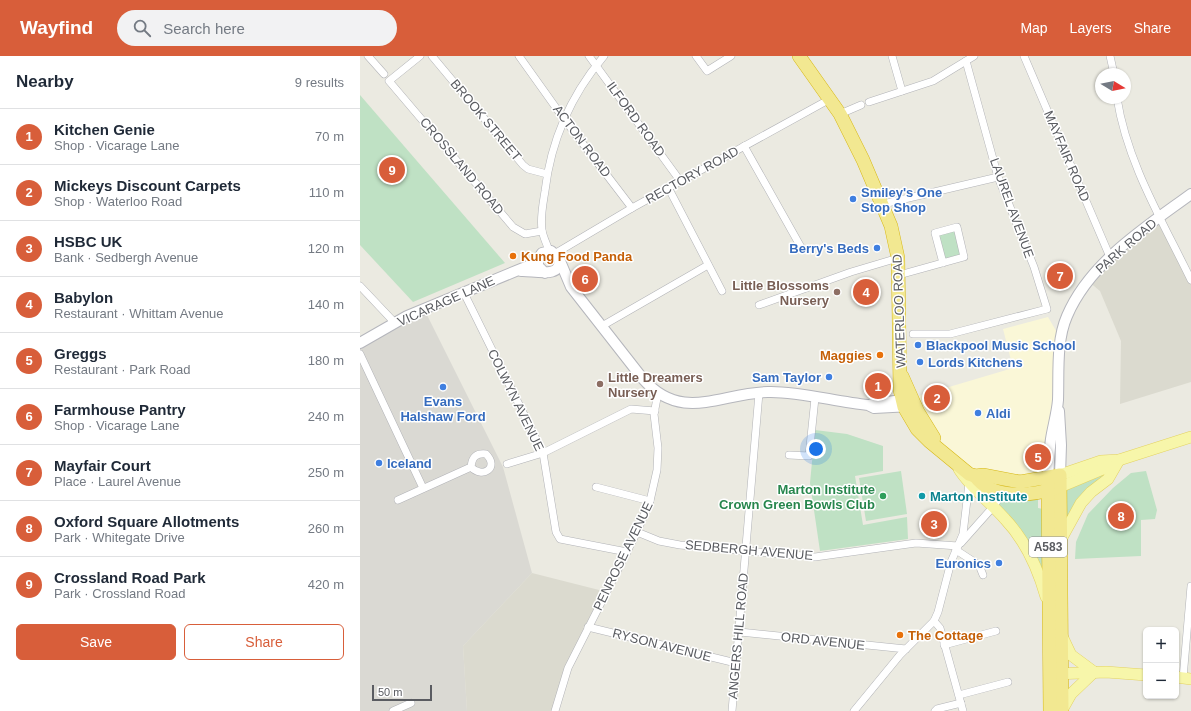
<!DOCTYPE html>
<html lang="en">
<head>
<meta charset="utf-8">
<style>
  :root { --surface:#fff; --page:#f2f2f3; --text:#1f2937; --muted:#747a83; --line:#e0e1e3; --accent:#d85e3a }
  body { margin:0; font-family:Arial,sans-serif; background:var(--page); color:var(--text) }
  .controls { position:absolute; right:12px; bottom:12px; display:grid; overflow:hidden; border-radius:6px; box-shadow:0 1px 3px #0004 }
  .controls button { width:36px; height:36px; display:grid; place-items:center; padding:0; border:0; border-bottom:1px solid var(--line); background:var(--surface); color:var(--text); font:20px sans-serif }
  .compass { position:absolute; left:735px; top:12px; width:36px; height:36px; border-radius:50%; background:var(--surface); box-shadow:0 1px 3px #0004; rotate:100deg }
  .scale { position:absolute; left:12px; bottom:10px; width:60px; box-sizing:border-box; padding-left:4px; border:2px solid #5a5c61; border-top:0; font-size:11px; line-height:14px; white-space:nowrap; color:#5a5c61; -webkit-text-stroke:3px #fff; paint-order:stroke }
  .you { position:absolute; left:456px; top:393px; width:14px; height:14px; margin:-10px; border:3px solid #fff; border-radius:50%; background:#1a73e8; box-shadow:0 0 0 6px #1a73e833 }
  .badge { display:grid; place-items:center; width:26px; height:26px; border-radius:50%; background:var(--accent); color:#fff; font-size:13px; font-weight:700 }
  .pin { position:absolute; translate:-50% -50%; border:2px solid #fff; box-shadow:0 1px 4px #0006 }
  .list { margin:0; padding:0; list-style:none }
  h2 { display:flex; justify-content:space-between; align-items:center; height:52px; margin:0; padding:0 16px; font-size:17px }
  h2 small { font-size:13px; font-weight:400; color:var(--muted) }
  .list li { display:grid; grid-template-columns:26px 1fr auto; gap:12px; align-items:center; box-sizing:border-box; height:56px; padding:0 16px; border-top:1px solid var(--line) }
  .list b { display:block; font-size:15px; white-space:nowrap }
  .list p { margin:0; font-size:13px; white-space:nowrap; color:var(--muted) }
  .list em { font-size:13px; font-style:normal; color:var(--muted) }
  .actions { display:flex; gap:8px; padding:12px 16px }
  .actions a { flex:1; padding:9px 0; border:1px solid var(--accent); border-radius:6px; text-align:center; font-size:14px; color:var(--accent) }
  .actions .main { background:var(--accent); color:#fff }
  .icon { flex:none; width:22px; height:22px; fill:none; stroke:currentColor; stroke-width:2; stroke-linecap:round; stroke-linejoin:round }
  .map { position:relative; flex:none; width:831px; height:655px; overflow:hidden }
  header { display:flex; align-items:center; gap:24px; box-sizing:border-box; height:56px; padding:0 20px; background:var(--accent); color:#fff }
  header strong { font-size:19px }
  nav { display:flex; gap:22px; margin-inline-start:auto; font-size:14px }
  .search { width:280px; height:36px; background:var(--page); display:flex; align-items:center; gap:10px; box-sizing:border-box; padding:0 14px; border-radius:22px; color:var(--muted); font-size:15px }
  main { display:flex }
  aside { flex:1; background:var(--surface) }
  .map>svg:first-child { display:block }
</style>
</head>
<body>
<header>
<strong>Wayfind</strong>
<div class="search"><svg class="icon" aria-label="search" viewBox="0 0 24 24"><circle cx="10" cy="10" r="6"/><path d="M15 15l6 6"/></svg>Search here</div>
<nav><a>Map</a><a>Layers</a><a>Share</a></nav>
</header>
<main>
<aside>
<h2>Nearby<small>9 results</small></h2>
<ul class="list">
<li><span class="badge">1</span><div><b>Kitchen Genie</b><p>Shop · Vicarage Lane</p></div><em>70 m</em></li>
<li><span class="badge">2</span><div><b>Mickeys Discount Carpets</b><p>Shop · Waterloo Road</p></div><em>110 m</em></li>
<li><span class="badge">3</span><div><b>HSBC UK</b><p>Bank · Sedbergh Avenue</p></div><em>120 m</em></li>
<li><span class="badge">4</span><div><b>Babylon</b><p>Restaurant · Whittam Avenue</p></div><em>140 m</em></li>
<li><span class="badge">5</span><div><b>Greggs</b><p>Restaurant · Park Road</p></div><em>180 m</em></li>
<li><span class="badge">6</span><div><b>Farmhouse Pantry</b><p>Shop · Vicarage Lane</p></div><em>240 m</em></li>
<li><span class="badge">7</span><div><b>Mayfair Court</b><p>Place · Laurel Avenue</p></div><em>250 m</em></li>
<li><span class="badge">8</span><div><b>Oxford Square Allotments</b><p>Park · Whitegate Drive</p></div><em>260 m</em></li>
<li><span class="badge">9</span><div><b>Crossland Road Park</b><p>Park · Crossland Road</p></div><em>420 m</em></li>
</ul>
<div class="actions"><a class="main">Save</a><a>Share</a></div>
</aside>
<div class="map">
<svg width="831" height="655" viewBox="0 0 831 655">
  <rect width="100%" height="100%" fill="#ebeae1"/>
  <path fill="#faf7d7" d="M688 261 702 285 688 422 627 417 612 412 586 398 552 342 653 312 643 273Z"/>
  <path fill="#dad9d3" d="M64 253 143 411 172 517 103 590 107 655H0V287Z"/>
  <g fill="#dbdacf">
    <path d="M800 161 831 224V326L760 348 761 285 740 235 728 225Z"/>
    <path d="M172 517 247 536 208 612 196 655H107L103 590Z"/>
  </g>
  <g fill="#bfe1c4">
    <path d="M0 39 145 207 53 246 0 189Z"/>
    <path d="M597 171 604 201 583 207 575 177Z"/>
    <path d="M455 374 487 378 523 390V415L495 420 503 469 547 461 548 483 460 495 450 427Z"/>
    <path d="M743 413 748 423 711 464 699 457 700 431Z"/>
    <path d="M541 415 547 458 506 465 499 422Z"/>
    <path d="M786 415 797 454 795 463 781 464V500L715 503 716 486 728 458 753 432 771 417Z"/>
    <path d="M678 439V452L683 453V513L682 517 638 449 645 440Z"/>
  </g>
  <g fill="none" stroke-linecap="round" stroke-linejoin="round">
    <defs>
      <g id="street">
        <path d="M8 0 24 18"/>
        <path d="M60 0 29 25 153 171 165 178 182 175"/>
        <path d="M72 0 163 109 168 113 187 118"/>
        <path d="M159 0 204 63 272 152"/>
        <path d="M229 0 321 126"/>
        <path d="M336 0 347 15 371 0"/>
        <path d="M532 0 542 35"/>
        <path d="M664 0 750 201"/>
        <path d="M750 0 754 18"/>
        <path d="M757 42C767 107 803 166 831 224"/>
        <path d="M509 46 573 25 614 0"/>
        <path d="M480 58 501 49"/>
        <path d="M384 90 442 193"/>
        <path d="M309 133 362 235"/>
        <path d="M523 148 638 121"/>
        <path d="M189 195C187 188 183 181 182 174 180 161 183 148 185 135 191 84 211 39 244 0"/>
        <path d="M196 197 272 152 470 43"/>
        <path d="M539 219 604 201 597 171 575 177 583 207"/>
        <path d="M0 230 35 267"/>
        <path d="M104 237 183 397 196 476 200 483 267 496"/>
        <path d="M399 249 491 216 538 202"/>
        <path d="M242 270 348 209"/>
        <path d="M553 278H590L687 253 674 211 638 121 606 5"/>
        <path d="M0 298 63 432"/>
        <path d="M429 399 449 400 455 342"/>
        <path d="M147 408 183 397 271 353 295 355"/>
        <path d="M236 431 290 445"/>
        <path d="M38 444 111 411C112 401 116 397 126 398 140 412 122 423 111 411"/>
        <path d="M277 476 299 485 320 489 455 501 556 487 598 490"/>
        <path d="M601 487 633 451 644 435"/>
        <path d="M596 494 619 509 623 519"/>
        <path d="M574 565 580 572 603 655"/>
        <path d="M228 571 376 607"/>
        <path d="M380 576 546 593"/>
        <path d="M584 589 636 575"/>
        <path d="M823 622 831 530"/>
        <path d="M599 639 648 626"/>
        <path d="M33 655 51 647"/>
        <path d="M195 655 208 612 277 476 290 445 297 414 298 392 294 358 298 337"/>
        <path d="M372 655 399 337"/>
        <path d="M494 655 540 599 574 565 578 556 591 506 603 478 609 427"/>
        <path d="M575 655 577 653 601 647"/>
      </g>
      <g id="secondary">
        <path d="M200 205 211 231 283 323C322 367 360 337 408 336 439 335 476 346 508 349L514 352 551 350"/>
        <path d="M161 215C173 214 203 224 199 202L191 195 182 197 178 203V210L185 217"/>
        <path d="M0 287 47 260 168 210 178 203"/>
        <path d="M512 348 550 343"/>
        <path d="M699 355 701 389 700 419"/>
        <path d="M688 422C689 409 689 396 691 383 693 370 697 357 698 344 699 317 696 285 707 260 730 206 786 171 831 138"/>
      </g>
      <g id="primary">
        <path d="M599 413C611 432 630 446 645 463 665 484 678 513 686 541"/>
        <path d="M700 419 741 405 759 404 831 381"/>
        <path d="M700 431 743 413 756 405"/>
        <path d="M700 485 721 447 731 436 748 423 759 404"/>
        <path d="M702 580 711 599 734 616"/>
        <path d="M695 618 746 616 786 619"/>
        <path d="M816 621 831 623"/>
        <path d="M702 654 711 638 734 616"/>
      </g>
      <g id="highway">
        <path d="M439 0 480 58 503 104 531 170 538 202 540 334 544 351 557 373 569 385 609 418 615 420 623 419 660 426 700 419 702 655"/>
        <path d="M542 320 558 356 574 382"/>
        <path d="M615 420C632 444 671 440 696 432"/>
        <path d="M688 422 690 655"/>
      </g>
    </defs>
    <use href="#street" stroke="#b2b3b7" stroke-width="8"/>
    <use href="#secondary" stroke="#b5b6bc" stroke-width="12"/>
    <use href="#primary" stroke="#e3d262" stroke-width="12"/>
    <use href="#highway" stroke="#d7b815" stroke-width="14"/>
    <use href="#street" stroke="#fff" stroke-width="7"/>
    <use href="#secondary" stroke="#fff" stroke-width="10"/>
    <use href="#primary" stroke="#f7f6aa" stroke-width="11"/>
    <use href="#highway" stroke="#f2e891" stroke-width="13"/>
  </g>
  <g fill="#3f7fe0" stroke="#fff" stroke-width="1.5">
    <circle cx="493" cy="143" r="4"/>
    <circle cx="517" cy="192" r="4"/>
    <circle cx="558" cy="289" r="4"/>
    <circle cx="560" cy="306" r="4"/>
    <circle cx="469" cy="321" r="4"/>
    <circle cx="83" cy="331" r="4"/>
    <circle cx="618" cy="357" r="4"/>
    <circle cx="19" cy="407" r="4"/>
    <circle cx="639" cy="507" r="4"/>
  </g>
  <g fill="#e8710a" stroke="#fff" stroke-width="1.5">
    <circle cx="153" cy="200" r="4"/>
    <circle cx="520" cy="299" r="4"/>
    <circle cx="540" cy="579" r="4"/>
  </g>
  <g fill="#8d6e63" stroke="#fff" stroke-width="1.5">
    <circle cx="477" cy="236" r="4"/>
    <circle cx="240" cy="328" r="4"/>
  </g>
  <circle fill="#2e9e5b" stroke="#fff" stroke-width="1.5" cx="523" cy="440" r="4"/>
  <circle fill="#0f9aa8" stroke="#fff" stroke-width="1.5" cx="562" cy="440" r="4"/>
  <g text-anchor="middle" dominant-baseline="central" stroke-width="3" stroke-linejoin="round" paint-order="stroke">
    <rect fill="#fff" stroke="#8c8d90" stroke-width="1" x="669" y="481" width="38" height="20" rx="3"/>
    <g font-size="12" font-weight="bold" fill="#5a5c61">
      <text x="688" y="491">A583</text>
    </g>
    <g font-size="13" fill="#5a5c61" stroke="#fff">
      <text transform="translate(276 63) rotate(54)">ILFORD ROAD</text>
      <text transform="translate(126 64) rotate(50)">BROOK STREET</text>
      <text transform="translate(222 85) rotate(53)">ACTON ROAD</text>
      <text transform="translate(707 100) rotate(67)">MAYFAIR ROAD</text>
      <text transform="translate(102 110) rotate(50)">CROSSLAND ROAD</text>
      <text transform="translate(332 119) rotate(-29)">RECTORY ROAD</text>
      <text transform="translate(652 152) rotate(70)">LAUREL AVENUE</text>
      <text transform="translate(766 190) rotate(-41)">PARK ROAD</text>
      <text transform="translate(86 245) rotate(-24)">VICARAGE LANE</text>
      <text transform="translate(539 255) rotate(-92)">WATERLOO ROAD</text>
      <text transform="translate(156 344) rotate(64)">COLWYN AVENUE</text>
      <text transform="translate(389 494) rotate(5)">SEDBERGH AVENUE</text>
      <text transform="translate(263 500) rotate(-64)">PENROSE AVENUE</text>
      <text transform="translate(378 580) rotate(-85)">ANGERS HILL ROAD</text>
      <text transform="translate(463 585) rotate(6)">ORD AVENUE</text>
      <text transform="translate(302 589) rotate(14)">RYSON AVENUE</text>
    </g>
    <g font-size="13" font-weight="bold" fill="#366cbe" stroke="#fff" text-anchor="start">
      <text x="501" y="136">Smiley's One<tspan x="501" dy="15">Stop Shop</tspan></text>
      <text x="509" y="192" text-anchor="end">Berry's Beds</text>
      <text x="566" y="289">Blackpool Music School</text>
      <text x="568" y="306">Lords Kitchens</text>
      <text x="461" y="321" text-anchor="end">Sam Taylor</text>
      <text x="83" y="345" text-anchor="middle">Evans<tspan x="83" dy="15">Halshaw Ford</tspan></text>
      <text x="626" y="357">Aldi</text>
      <text x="27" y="407">Iceland</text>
      <text x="631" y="507" text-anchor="end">Euronics</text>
    </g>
    <g font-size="13" font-weight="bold" fill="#c56008" stroke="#fff" text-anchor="start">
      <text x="161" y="200">Kung Food Panda</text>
      <text x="512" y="299" text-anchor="end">Maggies</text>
      <text x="548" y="579">The Cottage</text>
    </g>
    <g font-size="13" font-weight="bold" fill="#785e54" stroke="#fff" text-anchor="end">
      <text x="469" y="229">Little Blossoms<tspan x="469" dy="15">Nursery</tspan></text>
      <text x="248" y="321" text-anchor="start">Little Dreamers<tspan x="248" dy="15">Nursery</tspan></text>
    </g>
    <g font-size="13" font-weight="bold" fill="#27864d" stroke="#fff" text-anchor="end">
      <text x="515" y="433">Marton Institute<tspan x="515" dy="15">Crown Green Bowls Club</tspan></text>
    </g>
    <g font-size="13" font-weight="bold" fill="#0d838f" stroke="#fff" text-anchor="start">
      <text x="570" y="440">Marton Institute</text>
    </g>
  </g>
</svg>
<div class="controls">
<button>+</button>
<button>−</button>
</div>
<svg class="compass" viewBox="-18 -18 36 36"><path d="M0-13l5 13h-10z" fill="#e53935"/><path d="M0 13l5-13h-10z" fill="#747a83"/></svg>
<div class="scale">50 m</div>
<div class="you"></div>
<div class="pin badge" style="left:518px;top:330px">1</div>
<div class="pin badge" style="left:577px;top:342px">2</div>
<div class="pin badge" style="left:574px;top:468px">3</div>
<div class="pin badge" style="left:506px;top:236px">4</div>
<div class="pin badge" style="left:678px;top:401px">5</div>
<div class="pin badge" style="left:225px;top:223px">6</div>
<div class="pin badge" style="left:700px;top:220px">7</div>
<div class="pin badge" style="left:761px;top:460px">8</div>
<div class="pin badge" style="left:32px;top:114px">9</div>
</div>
</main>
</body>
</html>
